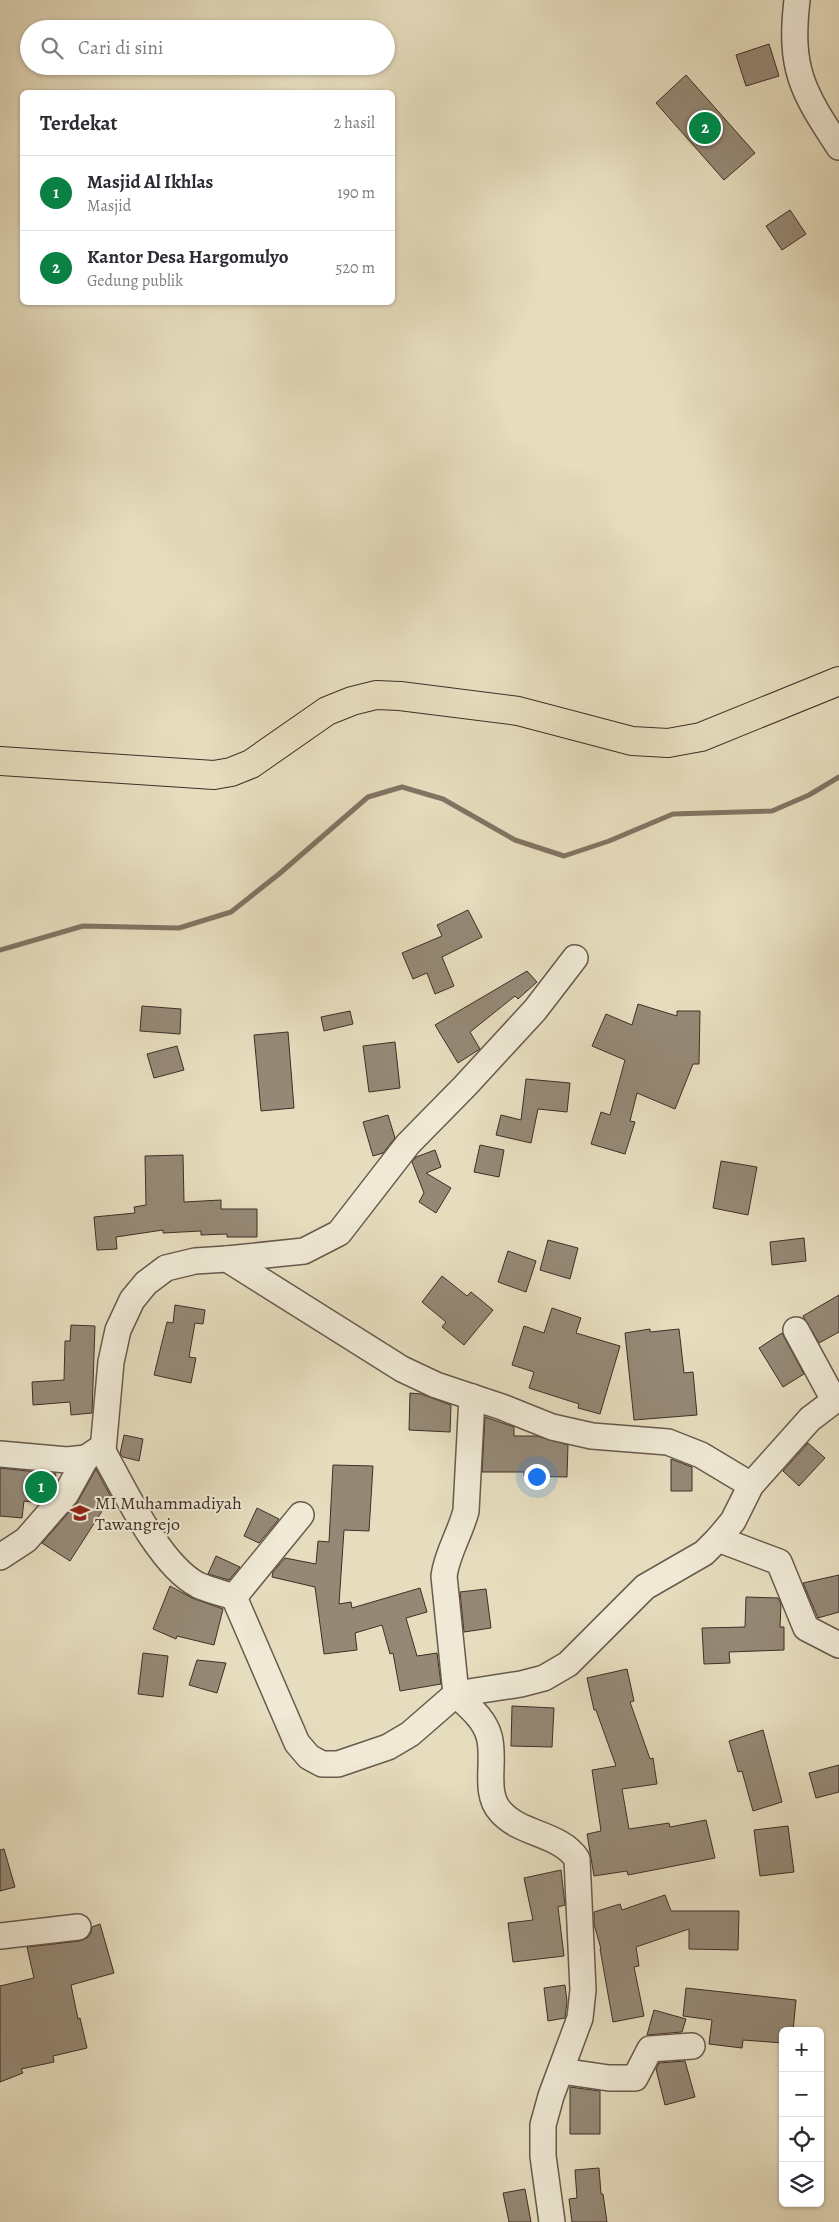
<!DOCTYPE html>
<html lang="id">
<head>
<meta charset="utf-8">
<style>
  :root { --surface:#fff; --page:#f2f2f3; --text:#2b2b33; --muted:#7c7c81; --line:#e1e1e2; --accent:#0b8043 }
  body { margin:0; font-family:Alegreya,serif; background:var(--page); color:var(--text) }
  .controls { position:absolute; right:15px; bottom:15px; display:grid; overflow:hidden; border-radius:8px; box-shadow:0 1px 4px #0004 }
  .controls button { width:45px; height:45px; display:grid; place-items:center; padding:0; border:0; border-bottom:1px solid var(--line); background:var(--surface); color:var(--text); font:25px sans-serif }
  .you { position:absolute; left:536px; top:1476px; width:18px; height:18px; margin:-12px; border:4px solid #fff; border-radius:50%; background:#1a73e8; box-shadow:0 0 0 8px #1a73e833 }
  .badge { display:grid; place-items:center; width:32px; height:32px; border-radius:50%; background:var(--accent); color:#fff; font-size:16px; font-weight:700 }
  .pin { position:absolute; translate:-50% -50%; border:2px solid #fff; box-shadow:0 1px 5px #0006 }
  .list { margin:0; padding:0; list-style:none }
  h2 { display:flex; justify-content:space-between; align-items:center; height:65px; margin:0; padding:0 20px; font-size:21px }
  h2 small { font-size:16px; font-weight:400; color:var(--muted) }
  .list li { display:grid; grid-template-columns:32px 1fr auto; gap:15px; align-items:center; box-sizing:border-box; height:75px; padding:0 20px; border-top:1px solid var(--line) }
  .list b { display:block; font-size:19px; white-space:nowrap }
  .list p { margin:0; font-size:16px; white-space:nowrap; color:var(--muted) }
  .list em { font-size:16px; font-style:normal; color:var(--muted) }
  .icon { flex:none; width:28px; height:28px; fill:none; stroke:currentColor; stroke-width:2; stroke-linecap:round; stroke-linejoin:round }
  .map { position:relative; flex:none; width:839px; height:2222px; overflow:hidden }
  .search { position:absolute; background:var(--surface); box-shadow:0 1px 4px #0004; left:20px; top:20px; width:375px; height:55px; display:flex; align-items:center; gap:12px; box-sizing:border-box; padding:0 18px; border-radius:28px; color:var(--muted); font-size:19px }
  .panel { position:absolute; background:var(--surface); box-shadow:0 1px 4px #0004; left:20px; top:90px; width:375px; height:215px; border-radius:8px }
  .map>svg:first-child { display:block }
</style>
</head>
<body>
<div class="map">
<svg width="839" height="2222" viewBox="0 0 839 2222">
  <rect width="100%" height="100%" fill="#e6ddbe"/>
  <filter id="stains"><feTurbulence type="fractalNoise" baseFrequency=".004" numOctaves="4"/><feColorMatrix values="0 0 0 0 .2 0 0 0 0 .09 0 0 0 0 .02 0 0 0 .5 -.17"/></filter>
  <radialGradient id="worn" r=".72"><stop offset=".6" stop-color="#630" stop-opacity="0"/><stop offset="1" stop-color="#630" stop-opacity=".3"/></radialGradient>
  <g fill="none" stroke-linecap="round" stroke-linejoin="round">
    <path stroke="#817463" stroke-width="5" d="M0 950 83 926 179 928 231 912 279 874 368 797 402 787 443 799 515 840 564 856 609 841 673 814 772 811 809 795 839 777"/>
  </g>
  <g fill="#958976" stroke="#3e2f27">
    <path d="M769 44 779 76 746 86 736 55Z"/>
    <path d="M686 75 755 153 724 180 656 103Z"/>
    <path d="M790 210 806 234 782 250 766 226Z"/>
    <path d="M468 910 482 937 442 957 454 986 435 994 427 973 413 979 402 953 442 936 437 925Z"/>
    <path d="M527 971 537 982 518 999 515 996 470 1032 480 1049 458 1063 435 1025Z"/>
    <path d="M638 1004 677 1016V1011H700L699 1064H693L675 1109 637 1093 630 1121 635 1122 625 1154 591 1144 601 1112 610 1115 625 1060 592 1046 606 1014 632 1025Z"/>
    <path d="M142 1006 181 1009 180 1034 140 1031Z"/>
    <path d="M350 1011 353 1024 324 1031 321 1017Z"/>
    <path d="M288 1032 294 1108 261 1111 254 1035Z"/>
    <path d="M395 1042 400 1088 369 1092 363 1046Z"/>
    <path d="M177 1046 184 1070 154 1078 147 1054Z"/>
    <path d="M526 1079 570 1083 567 1112 538 1109 531 1143 496 1135 501 1115 521 1120Z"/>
    <path d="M388 1115 395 1138 383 1153 373 1156 363 1122Z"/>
    <path d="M480 1145 504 1150 499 1177 474 1172Z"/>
    <path d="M435 1150 441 1167 426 1173 451 1188 436 1213 419 1202 424 1193 412 1162 416 1157Z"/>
    <path d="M183 1155 184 1202 221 1200V1209H257V1237H227V1234L201 1235V1231L163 1233V1230L116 1237 117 1249 97 1250 94 1217 135 1213 134 1207 146 1205 145 1156Z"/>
    <path d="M721 1161 757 1167 748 1215 713 1208Z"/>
    <path d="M804 1238 806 1261 772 1265 770 1242Z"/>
    <path d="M548 1240 578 1248 570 1279 540 1270Z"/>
    <path d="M508 1251 536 1261 526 1292 498 1282Z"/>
    <path d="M442 1276 467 1296 471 1292 493 1310 464 1345 442 1327 446 1322 422 1302Z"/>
    <path d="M839 1295V1332L819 1343 803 1316Z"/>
    <path d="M175 1305 205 1310 203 1324 195 1323 189 1357 196 1358 191 1383 154 1375 167 1322 173 1323Z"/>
    <path d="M552 1308 581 1318 576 1333 620 1346 600 1414 578 1408 579 1404 529 1388 534 1372 512 1365 524 1326 544 1333Z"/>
    <path d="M71 1325 95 1326 92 1413 71 1415 70 1402 33 1405 32 1382 64 1380 65 1341H70Z"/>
    <path d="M650 1329V1332L679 1329 684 1373 693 1372 697 1415 634 1420 625 1333Z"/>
    <path d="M782 1333 804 1374 783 1387 759 1348Z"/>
    <path d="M410 1393 421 1394 451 1405 450 1432 409 1430Z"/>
    <path d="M485 1417 514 1427V1436H537L568 1445 567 1477 524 1476V1472H482Z"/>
    <path d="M124 1435 143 1439 139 1461 123 1457 120 1454Z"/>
    <path d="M808 1443 825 1458 799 1486 783 1471Z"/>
    <path d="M671 1459 692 1467V1491H671Z"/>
    <path d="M333 1465 373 1466 369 1531 344 1530 339 1604 351 1602 352 1608 420 1588 427 1612 406 1618 417 1656 437 1653 441 1684 400 1691 393 1653 390 1654 382 1625 355 1633 357 1650 324 1654 315 1587 272 1577 273 1572 285 1558 316 1564 318 1541 329 1542Z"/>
    <path d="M0 1468 56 1474 54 1486 39 1503 24 1501 22 1518 0 1516Z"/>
    <path d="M96 1469 111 1497 70 1561 42 1543 77 1503Z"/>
    <path d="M257 1508 279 1519 259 1543 244 1536Z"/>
    <path d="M216 1556 240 1567 229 1580 208 1574Z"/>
    <path d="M839 1575V1612L818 1618 803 1583Z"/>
    <path d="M170 1586 192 1598 223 1609 214 1645 177 1636 176 1639 153 1629Z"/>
    <path d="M486 1589 491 1628 464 1632 460 1592Z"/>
    <path d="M746 1597 778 1598 781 1604 780 1627H784V1650L729 1652 730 1663 704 1664 702 1628 745 1627Z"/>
    <path d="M143 1653 168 1656 163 1697 138 1694Z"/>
    <path d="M197 1660 226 1663 217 1693 189 1685Z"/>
    <path d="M627 1669 634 1701 630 1702 650 1759 653 1758 657 1784 622 1789 629 1829 669 1823 670 1827 706 1820 715 1858 628 1875 627 1871 594 1876 587 1834 601 1831 592 1770 616 1766 596 1710H594L587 1678Z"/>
    <path d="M512 1706 554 1708 552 1747 511 1746Z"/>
    <path d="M763 1730 782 1802 753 1811 742 1771 738 1772 729 1741Z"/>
    <path d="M839 1765V1792L816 1798 809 1773Z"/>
    <path d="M788 1826 794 1872 760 1876 754 1830Z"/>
    <path d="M4 1849 15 1887 0 1891V1850Z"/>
    <path d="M561 1870 565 1905 558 1907 564 1956 513 1962 508 1923 533 1920 524 1878Z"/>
    <path d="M665 1895 671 1911H739L738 1950 689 1949V1929L636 1947 639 1966 634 1967 644 2016 613 2022 600 1949H601L594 1924V1912L620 1904 622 1910Z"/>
    <path d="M100 1924 114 1973 71 1985 78 2019 80 2018 87 2048 53 2056 54 2062 21 2069 23 2073 0 2082V1986L34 1978 27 1947 80 1941 87 1938 91 1933 92 1927Z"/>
    <path d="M565 1985 567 2001 565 2018 548 2021 544 1988Z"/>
    <path d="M686 1988 796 2000 793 2031H783V2043L743 2040 742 2048 709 2044 712 2020 683 2016Z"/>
    <path d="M654 2010 686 2019 682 2032 647 2035Z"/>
    <path d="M685 2061 695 2097 665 2105 656 2069 659 2063Z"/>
    <path d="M570 2087 600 2091V2134H570Z"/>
    <path d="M599 2168 601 2194H603L607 2222H572L569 2199 577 2198 575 2170Z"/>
    <path d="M525 2189 531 2222H509L503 2193Z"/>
  </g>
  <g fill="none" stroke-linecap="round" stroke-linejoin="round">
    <defs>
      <g id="minor">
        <path d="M797 0C789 69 802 91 839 147"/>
        <path d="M227 1259 304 1251 339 1233 408 1144 465 1086 535 1010 575 958"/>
        <path d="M796 1330 834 1400"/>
        <path d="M101 1448C123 1487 159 1565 198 1585 209 1590 222 1593 234 1597L297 1743 309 1757 322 1764H338L388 1747 410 1734 456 1694 444 1576C447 1553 460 1534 466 1511L472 1397"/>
        <path d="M0 1454 67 1460 86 1458 101 1448 103 1450 111 1362 118 1330 132 1300 146 1283 166 1268 195 1261 227 1259 402 1369 436 1385 502 1407 552 1427 592 1436 668 1442 701 1455 751 1485 810 1419 839 1397"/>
        <path d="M718 1539 779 1562 806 1628 839 1645"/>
        <path d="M0 1557 26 1540 66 1494 86 1458"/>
        <path d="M234 1597 301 1515"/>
        <path d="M456 1694C468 1706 484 1718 489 1736 496 1759 483 1792 500 1811 520 1835 560 1833 577 1859L583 1990 580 2018 551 2096 543 2125V2156L552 2222"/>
        <path d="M456 1694 521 1684 544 1678 568 1664 645 1587 704 1553 718 1539 733 1521 751 1485"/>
        <path d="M0 1936 78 1927"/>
        <path d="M561 2071 609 2078H635L650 2049 692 2046"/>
      </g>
      <path id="major" d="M0 761 214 775 231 772 251 764 327 711 352 701 376 695 400 696 518 711 632 741 668 743 701 737 839 681"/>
    </defs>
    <use href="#minor" stroke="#685a4d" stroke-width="28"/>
    <use href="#major" stroke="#3e2f27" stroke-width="30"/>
    <use href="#minor" stroke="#efe9d5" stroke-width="25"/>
    <use href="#major" stroke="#e6ddbe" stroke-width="28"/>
  </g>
  <defs>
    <symbol id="school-bare" viewBox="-9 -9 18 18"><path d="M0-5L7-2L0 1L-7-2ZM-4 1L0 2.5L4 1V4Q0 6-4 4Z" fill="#8f2418" stroke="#efe9d5" stroke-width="2.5" paint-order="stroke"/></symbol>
  </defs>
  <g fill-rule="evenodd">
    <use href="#school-bare" x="66" y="1499" width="28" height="28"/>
  </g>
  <g text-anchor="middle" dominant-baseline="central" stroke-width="4" stroke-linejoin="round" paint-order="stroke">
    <g font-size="18" fill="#3e2f27" stroke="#efe9d5" text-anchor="start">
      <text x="95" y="1503">MI Muhammadiyah<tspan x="95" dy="21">Tawangrejo</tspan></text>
    </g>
  </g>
  <rect width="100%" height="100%" filter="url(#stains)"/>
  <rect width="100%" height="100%" fill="url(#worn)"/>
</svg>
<div class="controls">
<button>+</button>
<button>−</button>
<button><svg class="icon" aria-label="locate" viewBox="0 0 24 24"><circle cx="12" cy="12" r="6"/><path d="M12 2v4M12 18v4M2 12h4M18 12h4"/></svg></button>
<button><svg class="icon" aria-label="layers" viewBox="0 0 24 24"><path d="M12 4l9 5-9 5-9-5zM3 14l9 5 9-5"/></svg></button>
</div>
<div class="you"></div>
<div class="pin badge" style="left:41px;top:1487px">1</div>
<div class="pin badge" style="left:705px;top:128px">2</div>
<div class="search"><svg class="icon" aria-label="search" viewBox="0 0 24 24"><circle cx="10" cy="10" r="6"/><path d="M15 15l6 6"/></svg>Cari di sini</div>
<section class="panel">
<h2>Terdekat<small>2 hasil</small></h2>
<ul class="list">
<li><span class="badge">1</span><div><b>Masjid Al Ikhlas</b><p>Masjid</p></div><em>190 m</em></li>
<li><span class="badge">2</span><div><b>Kantor Desa Hargomulyo</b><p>Gedung publik</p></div><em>520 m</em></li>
</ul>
</section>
</div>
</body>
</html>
